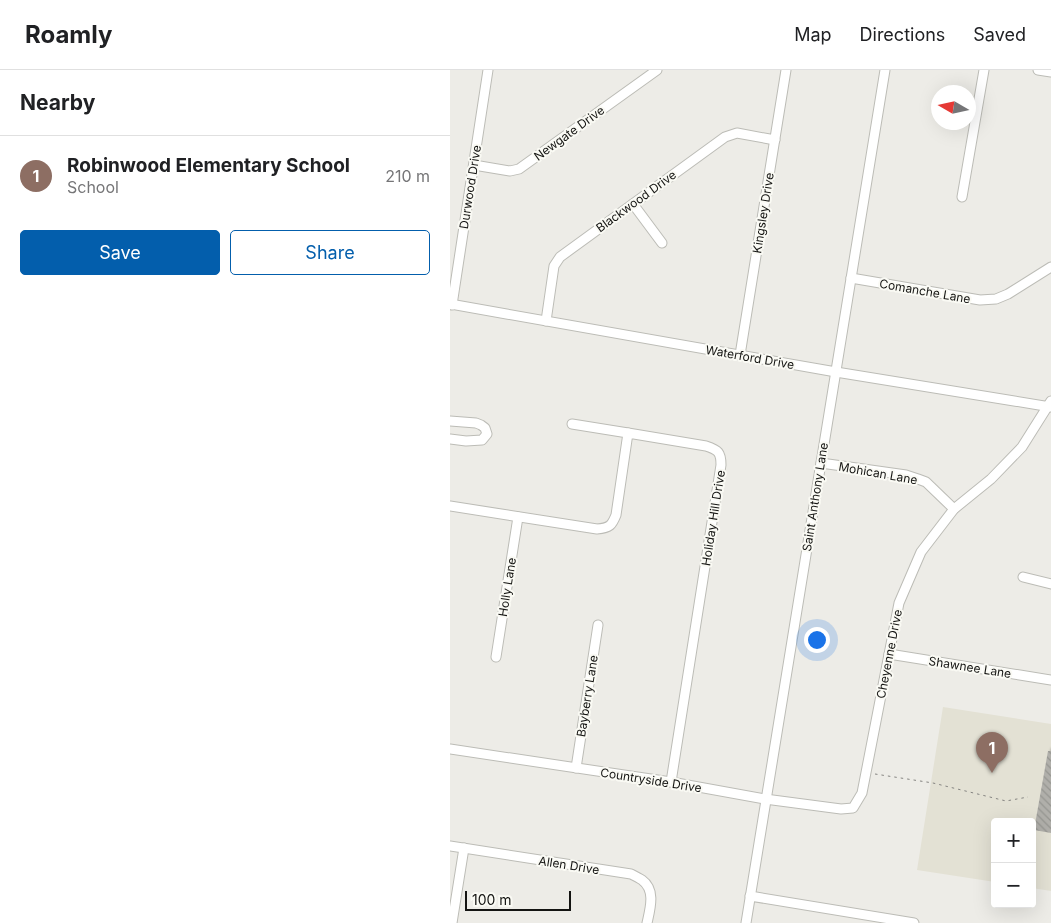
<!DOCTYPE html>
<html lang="en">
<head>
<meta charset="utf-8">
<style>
  :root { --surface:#fff; --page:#f6f6f6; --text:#202124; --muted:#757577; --line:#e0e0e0; --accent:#035eac }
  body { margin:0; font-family:Inter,sans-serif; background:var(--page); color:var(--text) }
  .controls { position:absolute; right:15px; bottom:15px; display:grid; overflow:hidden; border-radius:5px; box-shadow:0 5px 20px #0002 }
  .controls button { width:45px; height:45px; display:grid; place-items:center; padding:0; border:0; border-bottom:1px solid var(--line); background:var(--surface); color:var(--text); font:25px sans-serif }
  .compass { position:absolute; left:481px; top:15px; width:45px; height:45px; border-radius:50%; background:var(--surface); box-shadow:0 5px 20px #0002; rotate:279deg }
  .scale { position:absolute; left:15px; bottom:12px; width:106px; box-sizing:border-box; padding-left:5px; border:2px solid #141412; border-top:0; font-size:14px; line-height:18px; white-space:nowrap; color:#141412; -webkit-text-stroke:4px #fafaf4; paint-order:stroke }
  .you { position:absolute; left:366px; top:569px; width:18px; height:18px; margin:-12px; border:4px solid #fff; border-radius:50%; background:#1a73e8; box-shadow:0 0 0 8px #1a73e833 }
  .badge { display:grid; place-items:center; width:32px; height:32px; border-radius:50%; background:var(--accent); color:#fff; font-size:16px; font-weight:700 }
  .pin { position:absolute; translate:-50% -41px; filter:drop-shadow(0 1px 2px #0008) }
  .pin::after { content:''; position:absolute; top:26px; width:18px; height:15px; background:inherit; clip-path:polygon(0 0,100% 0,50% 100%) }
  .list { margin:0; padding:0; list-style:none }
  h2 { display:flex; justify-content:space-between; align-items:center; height:65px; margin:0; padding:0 20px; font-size:21px }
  h2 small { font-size:16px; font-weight:400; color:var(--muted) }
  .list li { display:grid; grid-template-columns:32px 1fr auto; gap:15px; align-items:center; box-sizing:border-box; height:80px; padding:0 20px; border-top:1px solid var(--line) }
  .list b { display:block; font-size:19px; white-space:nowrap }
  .list p { margin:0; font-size:16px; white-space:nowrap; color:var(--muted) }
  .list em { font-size:16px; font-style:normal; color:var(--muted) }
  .actions { display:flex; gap:10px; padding:15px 20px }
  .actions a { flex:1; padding:11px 0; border:1px solid var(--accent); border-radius:5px; text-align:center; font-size:18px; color:var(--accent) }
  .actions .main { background:var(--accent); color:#fff }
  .map { position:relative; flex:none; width:601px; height:853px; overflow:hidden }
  header { display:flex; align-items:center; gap:30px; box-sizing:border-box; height:70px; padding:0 25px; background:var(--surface); border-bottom:1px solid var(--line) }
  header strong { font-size:24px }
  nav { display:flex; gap:28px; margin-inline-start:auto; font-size:18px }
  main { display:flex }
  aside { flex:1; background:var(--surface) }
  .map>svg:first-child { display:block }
</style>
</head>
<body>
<header>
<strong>Roamly</strong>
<nav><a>Map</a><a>Directions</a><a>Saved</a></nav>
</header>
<main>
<aside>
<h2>Nearby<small></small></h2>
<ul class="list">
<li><span class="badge" style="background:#8d6e63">1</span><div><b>Robinwood Elementary School</b><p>School</p></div><em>210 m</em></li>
</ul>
<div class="actions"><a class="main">Save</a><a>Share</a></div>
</aside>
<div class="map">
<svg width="601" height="853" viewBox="0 0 601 853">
  <defs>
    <pattern id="building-back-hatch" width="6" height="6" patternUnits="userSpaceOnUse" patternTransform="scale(1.25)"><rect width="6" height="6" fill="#b0afaa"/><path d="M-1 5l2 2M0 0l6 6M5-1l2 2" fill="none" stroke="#969691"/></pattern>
    <filter id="shadow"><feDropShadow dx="3" dy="-3" stdDeviation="1" flood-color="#0004"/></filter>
  </defs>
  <rect width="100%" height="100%" fill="#edece7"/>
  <path fill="#e3e1d4" d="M493 637 601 654V821L582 818V752H545V812L467 800Z"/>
  <path fill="url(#building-back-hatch)" filter="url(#shadow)" d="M598 681H601V763L584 760Z"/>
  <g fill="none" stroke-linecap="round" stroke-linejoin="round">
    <defs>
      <g id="minor">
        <path d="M588 0 601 2"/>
        <path d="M24 95 60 101 69 99 207 0"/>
        <path d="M512 127 534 0"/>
        <path d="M183 134 212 173"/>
        <path d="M401 208 530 230 546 229 558 224 601 197"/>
        <path d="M0 234 386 302 601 337"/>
        <path d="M2 235 38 0"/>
        <path d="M96 251 104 196 110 187 275 67 287 63 325 70"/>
        <path d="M290 285 336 0"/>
        <path d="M0 351 26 353 31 355 35 358 37 364 32 370 16 371 0 369"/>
        <path d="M122 354 178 363"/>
        <path d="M371 393 456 405 468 409 476 412 504 439"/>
        <path d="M0 436 147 459C160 458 162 455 166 445L178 363 256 376C268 380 271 382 271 395L221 712"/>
        <path d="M573 507 601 514"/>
        <path d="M439 584 601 610"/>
        <path d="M46 587 68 447"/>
        <path d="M0 679 221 712 315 729 391 739 403 738 412 723 449 533 471 482 504 439 541 409 572 377 601 331"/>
        <path d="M126 698 148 555"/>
        <path d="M0 776 181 804C185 806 189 808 192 810 206 820 200 839 197 853"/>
        <path d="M300 826 464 853"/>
        <path d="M2 853 14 778"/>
        <path d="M296 853 435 0"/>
      </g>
    </defs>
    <use href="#minor" stroke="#bcbcb6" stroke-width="11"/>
    <path stroke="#858481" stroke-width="1" stroke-dasharray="2.5 4" stroke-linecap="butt" d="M425 704 483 713 556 731 578 727"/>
    <use href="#minor" stroke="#fff" stroke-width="9"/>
  </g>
  <g text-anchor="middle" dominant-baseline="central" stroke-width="4" stroke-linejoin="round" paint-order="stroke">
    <g font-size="12" fill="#141412" stroke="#fafaf4">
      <text transform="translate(119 63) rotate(-36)">Newgate Drive</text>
      <text transform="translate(20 117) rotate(-81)">Durwood Drive</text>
      <text transform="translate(186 131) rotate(-36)">Blackwood Drive</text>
      <text transform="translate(313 143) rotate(-81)">Kingsley Drive</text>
      <text transform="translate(475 221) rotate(10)">Comanche Lane</text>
      <text transform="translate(300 287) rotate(10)">Waterford Drive</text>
      <text transform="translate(428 403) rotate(10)">Mohican Lane</text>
      <text transform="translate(365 427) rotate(-81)">Saint Anthony Lane</text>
      <text transform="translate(263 448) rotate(-81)">Holiday Hill Drive</text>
      <text transform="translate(57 517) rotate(-81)">Holly Lane</text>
      <text transform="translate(439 584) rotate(-79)">Cheyenne Drive</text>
      <text transform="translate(520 597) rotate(9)">Shawnee Lane</text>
      <text transform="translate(137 626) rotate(-81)">Bayberry Lane</text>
      <text transform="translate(201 710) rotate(9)">Countryside Drive</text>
      <text transform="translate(119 795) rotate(9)">Allen Drive</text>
    </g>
  </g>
</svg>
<div class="controls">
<button>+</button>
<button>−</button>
</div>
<svg class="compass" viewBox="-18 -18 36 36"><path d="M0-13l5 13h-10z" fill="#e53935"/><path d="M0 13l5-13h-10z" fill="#757577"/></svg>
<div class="scale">100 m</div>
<div class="you"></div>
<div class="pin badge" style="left:542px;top:703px;background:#8d6e63">1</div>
</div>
</main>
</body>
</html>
